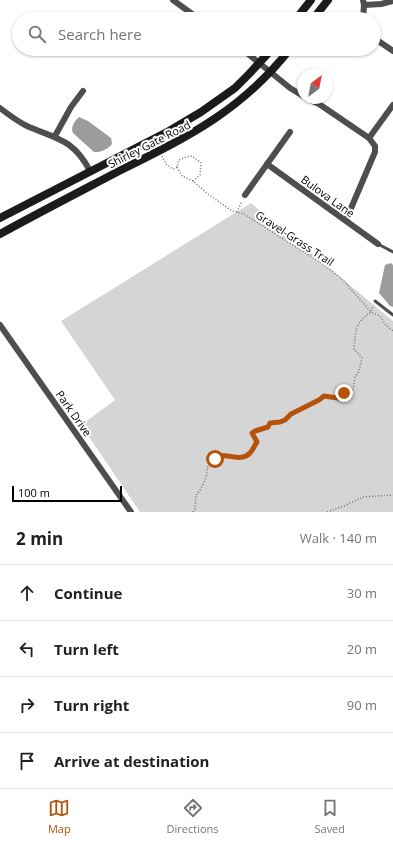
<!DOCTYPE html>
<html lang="en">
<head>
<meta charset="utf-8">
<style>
  :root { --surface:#fff; --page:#f6f6f6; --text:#202124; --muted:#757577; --line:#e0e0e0; --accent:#b45309 }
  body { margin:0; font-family:"Open Sans",sans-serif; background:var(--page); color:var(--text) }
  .compass { position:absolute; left:297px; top:68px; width:36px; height:36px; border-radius:50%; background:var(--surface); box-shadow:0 1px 3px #0004; rotate:32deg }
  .scale { position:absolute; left:12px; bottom:10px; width:110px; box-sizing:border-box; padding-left:4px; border:2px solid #000; border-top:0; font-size:11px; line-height:14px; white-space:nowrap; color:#000; -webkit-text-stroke:3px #fff; paint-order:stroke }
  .stop { position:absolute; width:12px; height:12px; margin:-9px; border:3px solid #b45309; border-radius:50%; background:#fff }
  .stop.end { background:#b45309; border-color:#fff; box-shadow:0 1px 4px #0008 }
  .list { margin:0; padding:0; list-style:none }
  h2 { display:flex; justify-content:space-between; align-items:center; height:52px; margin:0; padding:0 16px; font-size:17px }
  h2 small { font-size:13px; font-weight:400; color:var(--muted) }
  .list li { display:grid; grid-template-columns:26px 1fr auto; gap:12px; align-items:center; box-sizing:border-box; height:56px; padding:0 16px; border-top:1px solid var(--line) }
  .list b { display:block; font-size:15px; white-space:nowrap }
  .list em { font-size:13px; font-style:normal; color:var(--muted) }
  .icon { flex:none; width:22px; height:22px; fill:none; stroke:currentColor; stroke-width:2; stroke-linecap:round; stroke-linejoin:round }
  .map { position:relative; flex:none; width:393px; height:512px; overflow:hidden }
  .search { position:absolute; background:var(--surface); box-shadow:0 1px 3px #0004; left:12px; right:12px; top:12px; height:44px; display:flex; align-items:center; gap:10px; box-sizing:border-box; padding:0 14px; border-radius:22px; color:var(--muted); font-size:15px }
  .sheet { height:276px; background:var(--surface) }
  nav { display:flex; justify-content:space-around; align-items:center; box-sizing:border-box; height:56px; border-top:1px solid var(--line); background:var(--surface); font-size:11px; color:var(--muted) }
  nav a { display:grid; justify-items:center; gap:2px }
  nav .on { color:var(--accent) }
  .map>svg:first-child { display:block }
</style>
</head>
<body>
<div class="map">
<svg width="393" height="512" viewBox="0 0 393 512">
  <rect width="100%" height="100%" fill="#fff"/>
  <path fill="#d5d5d5" d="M251 203 393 321V512H140L81 425 115 400 61 321Z"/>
  <g fill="#9c9c9c">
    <path d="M79 117 88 121 111 138 112 144C108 149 100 153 94 152L73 133C70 127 75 121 79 117Z"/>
    <path d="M391 263 393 265V307L390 306 379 293 385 265Z"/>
  </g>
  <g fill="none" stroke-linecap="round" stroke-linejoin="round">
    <g stroke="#707070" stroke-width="1.5" stroke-dasharray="1 2" stroke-linecap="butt">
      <path d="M162 156 166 164 173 169 177 167"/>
      <path d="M193 181 200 175 201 163 192 156 186 157 179 160 177 167 182 176 193 181 208 194 232 211 244 214 323 264 343 280 371 312 373 306"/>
      <path d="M237 212 242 201"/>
      <path d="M193 512 195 509 196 495C202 489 208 476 207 468 222 446 228 463 244 456 245 456 249 454 250 454 253 451 254 446 257 442L252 433 255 431 268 427 270 423 285 420 291 414 319 400 324 396 338 398 344 393 348 395 352 392 354 385 355 377 359 371 362 358 354 349C356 329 354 324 371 312L380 316 385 324 393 331"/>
      <path d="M327 512 344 506 363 497 393 495"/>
    </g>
    <g stroke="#4e4e4e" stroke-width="3">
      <path d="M378 244 393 252"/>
      <path d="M375 301 393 315"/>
    </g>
    <g stroke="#4e4e4e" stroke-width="6">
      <path d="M173 0 199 19"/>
      <path d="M363 0 364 5 363 19"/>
      <path d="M364 5 381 4 393 1"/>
      <path d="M374 38 393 51"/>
      <path d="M242 49 290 88 303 96"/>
      <path d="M306 98 319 104 369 138 375 146V152L346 220"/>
      <path d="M0 108C9 115 18 122 29 127 58 139 74 140 90 171"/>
      <path d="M55 136 71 107 83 91"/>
      <path d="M369 138 393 105"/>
      <path d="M267 164 378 244"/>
      <path d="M245 195 290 132"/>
      <path d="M0 325 131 512"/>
    </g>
    <g stroke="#1b1b1b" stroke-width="8">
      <path d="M296 19 311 0"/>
      <path d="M313 19 328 0"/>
      <path d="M0 218 169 131 201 112 235 88 249 74 272 49"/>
      <path d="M0 234C40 212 81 191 121 170 189 136 241 111 290 49"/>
    </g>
  </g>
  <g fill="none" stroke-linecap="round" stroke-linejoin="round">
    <path stroke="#b45309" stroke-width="5" d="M215 459C225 450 240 464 250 453 253 450 254 446 257 442L252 433 255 431 268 427 270 423 280 422 285 420 291 414 319 400 324 396 338 398 344 393"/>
  </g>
  <g text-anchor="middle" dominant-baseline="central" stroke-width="4" stroke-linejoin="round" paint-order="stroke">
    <g font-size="11" fill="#000" stroke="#fff">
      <text transform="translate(149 144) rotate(-27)">Shirley Gate Road</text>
      <text transform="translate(328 196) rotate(36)">Bulova Lane</text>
      <text transform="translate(295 238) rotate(33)">Gravel-Grass Trail</text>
      <text transform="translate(74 413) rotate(55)">Park Drive</text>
    </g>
  </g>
</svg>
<svg class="compass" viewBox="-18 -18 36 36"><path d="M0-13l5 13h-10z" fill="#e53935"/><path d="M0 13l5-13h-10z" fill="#757577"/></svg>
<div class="scale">100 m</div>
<div class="stop" style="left:215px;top:459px"></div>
<div class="stop end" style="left:344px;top:393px"></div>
<div class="search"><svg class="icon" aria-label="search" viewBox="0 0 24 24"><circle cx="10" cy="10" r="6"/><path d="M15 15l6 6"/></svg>Search here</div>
</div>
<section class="sheet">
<h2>2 min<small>Walk · 140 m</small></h2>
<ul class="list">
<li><svg class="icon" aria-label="ahead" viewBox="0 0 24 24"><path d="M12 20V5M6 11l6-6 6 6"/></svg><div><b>Continue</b></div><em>30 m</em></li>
<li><svg class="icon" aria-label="left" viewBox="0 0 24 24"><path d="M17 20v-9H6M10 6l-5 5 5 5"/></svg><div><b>Turn left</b></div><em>20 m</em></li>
<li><svg class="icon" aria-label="right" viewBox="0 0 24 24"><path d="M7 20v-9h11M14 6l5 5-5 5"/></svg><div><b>Turn right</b></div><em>90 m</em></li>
<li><svg class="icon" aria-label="arrive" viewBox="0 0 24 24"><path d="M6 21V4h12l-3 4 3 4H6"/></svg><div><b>Arrive at destination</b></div></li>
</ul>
</section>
<nav>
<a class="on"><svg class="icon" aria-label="map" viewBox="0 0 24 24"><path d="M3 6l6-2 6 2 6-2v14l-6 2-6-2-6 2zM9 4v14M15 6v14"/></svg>Map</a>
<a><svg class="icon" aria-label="directions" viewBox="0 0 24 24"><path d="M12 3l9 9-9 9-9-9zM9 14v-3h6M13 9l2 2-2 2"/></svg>Directions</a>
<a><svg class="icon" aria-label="saved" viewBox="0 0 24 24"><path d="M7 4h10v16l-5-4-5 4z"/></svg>Saved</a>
</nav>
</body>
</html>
